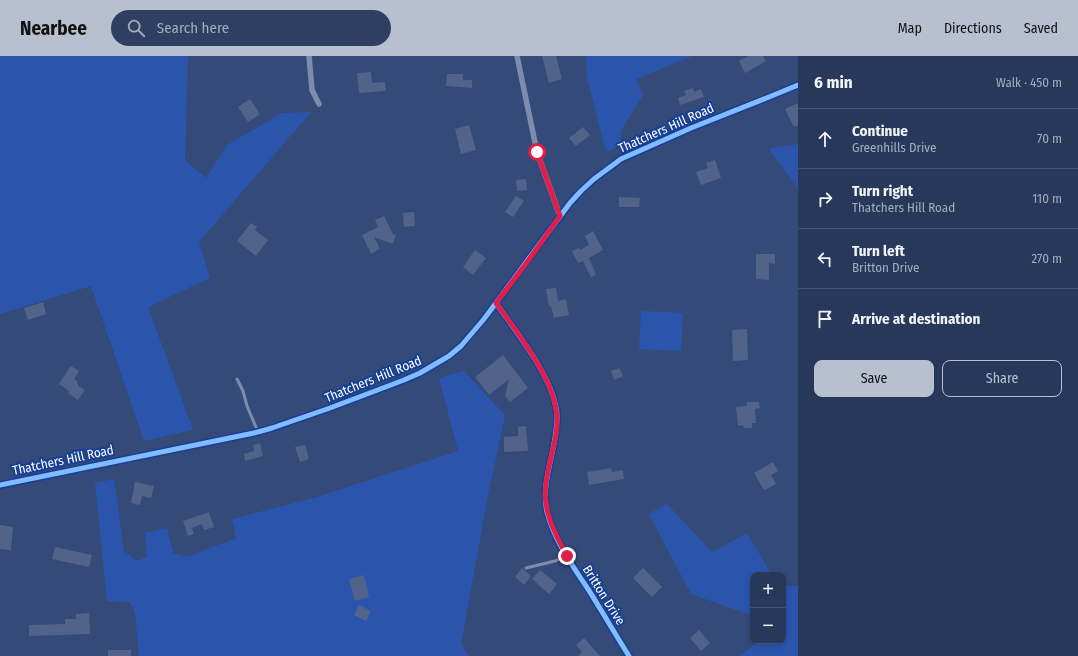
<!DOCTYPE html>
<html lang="en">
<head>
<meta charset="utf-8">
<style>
  :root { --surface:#27385b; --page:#2f3f61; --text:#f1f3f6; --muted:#a4acbb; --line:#435271; --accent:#b8c0d0 }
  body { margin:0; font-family:"Fira Sans Condensed",sans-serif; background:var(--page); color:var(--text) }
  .controls { position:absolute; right:12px; bottom:12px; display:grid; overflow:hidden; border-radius:8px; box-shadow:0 2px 6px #0003 }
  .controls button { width:36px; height:36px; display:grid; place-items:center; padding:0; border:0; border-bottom:1px solid var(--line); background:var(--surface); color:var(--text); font:20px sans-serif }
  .stop { position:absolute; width:12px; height:12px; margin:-9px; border:3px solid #e11d48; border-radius:50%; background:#fff }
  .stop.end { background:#e11d48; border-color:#fff; box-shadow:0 1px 4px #0008 }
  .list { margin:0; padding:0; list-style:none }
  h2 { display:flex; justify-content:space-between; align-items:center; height:52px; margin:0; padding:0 16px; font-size:17px }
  h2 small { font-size:13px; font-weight:400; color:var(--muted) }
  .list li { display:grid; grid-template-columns:26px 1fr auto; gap:12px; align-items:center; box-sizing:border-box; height:60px; padding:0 16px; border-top:1px solid var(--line) }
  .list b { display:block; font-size:15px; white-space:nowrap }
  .list p { margin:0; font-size:13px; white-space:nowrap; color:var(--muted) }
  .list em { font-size:13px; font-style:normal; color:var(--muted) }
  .actions { display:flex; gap:8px; padding:12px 16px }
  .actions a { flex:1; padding:9px 0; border:1px solid var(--accent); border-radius:8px; text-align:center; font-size:14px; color:var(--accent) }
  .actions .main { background:var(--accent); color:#111 }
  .icon { flex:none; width:22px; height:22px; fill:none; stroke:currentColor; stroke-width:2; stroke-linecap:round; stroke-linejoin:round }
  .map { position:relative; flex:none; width:798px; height:600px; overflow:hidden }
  header { display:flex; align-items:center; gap:24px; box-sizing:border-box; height:56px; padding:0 20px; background:var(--accent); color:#111 }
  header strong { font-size:19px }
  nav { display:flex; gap:22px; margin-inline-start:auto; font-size:14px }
  .search { width:280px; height:36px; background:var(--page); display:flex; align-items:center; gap:10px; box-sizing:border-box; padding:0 14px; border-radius:22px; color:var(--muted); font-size:15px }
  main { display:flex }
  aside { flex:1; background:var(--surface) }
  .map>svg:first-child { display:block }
</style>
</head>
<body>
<header>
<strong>Nearbee</strong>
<div class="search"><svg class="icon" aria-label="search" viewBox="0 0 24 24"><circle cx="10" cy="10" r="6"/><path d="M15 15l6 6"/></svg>Search here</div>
<nav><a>Map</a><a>Directions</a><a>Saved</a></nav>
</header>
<main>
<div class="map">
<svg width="798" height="600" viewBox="0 0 798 600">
  <rect width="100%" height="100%" fill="#344a79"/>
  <g fill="#2b55ad">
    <path d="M0 0H188L185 104 206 122 227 89 282 57 311 56 199 186 210 222 148 251 193 374 144 385 91 230 0 258Z"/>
    <path d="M586 0H692L636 23 643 39 620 76 622 88 606 96 587 21Z"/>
    <path d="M798 88V133L769 93Z"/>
    <path d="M641 255 683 257 681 295 639 293Z"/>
    <path d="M464 315 505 359 488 439 461 588 469 600H139L135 557 130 546 107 545 95 427 114 423 124 495 137 505 147 501 145 477 167 472 173 497 187 501 236 482 232 463 317 441 458 395 439 322Z"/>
    <path d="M667 448 712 496 747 477 772 519H753V560L691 538 649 458Z"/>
    <path d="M783 529 798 530V600H740L759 585H783Z"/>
  </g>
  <g fill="#516388">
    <path d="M542 0H556L562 23 549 27Z"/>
    <path d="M749 0H763L766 5 745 17 739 5Z"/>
    <path d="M371 16 372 27 385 26 386 35 359 37 357 17Z"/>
    <path d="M447 18H463V24H472V32L446 30Z"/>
    <path d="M693 32 694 36 701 33 704 41 680 49 678 42 686 39 684 35Z"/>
    <path d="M250 43 260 58 248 66 238 51Z"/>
    <path d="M798 47V69L794 71 785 53Z"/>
    <path d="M469 69 476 94 461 98 455 73Z"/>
    <path d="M583 71 590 79 576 90 569 82Z"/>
    <path d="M715 104 721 122 701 129 696 116 708 112 706 107Z"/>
    <path d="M526 123 527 134 517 135 516 124Z"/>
    <path d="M516 140 524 145 513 161 505 156Z"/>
    <path d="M619 141 640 142 639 151H619Z"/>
    <path d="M414 156 415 170 404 171 403 157Z"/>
    <path d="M384 160 393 178 396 179 393 188 374 181 380 193 371 198 362 179 378 171 375 164Z"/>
    <path d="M251 167 257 171 255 174 268 184 256 200 237 185Z"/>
    <path d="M593 175 603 194 589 202 596 219 591 221 583 205 578 207 572 195 579 192 580 194 589 189 585 180Z"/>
    <path d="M475 194 486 202 473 219 463 211Z"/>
    <path d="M756 198H775V208L769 207V224L756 223Z"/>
    <path d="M556 232 558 245 566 243 569 259 554 262 551 250 549 251 546 233Z"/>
    <path d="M43 246 46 258 28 264 24 252Z"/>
    <path d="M747 273 748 304 733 305 732 274Z"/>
    <path d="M503 299 528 332 510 346 505 340 509 323 489 339 475 321Z"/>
    <path d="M71 310 79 315 74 323 77 325 78 330 85 334 78 344 68 337 69 335 59 328Z"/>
    <path d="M619 312 623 320 614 324 611 315Z"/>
    <path d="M747 346H759L760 352 755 353 756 367H752V372H744L743 369 738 370 736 351 747 350Z"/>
    <path d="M526 370 528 395 504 396V381L518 380V371Z"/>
    <path d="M260 387 263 400 245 405 244 398 254 395 253 389Z"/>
    <path d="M305 389 309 403 300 406 295 391Z"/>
    <path d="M773 406 778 415 771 419 776 428 764 434 754 417Z"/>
    <path d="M611 412 612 416 623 414 624 423 589 429 587 416Z"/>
    <path d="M135 426 154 430 151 442 142 440 140 449 131 447Z"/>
    <path d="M209 456 214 471 204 474 202 468 192 472 194 478 188 480 183 465Z"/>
    <path d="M0 469 13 471 11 494 0 493Z"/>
    <path d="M55 491 92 499 89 511 52 503Z"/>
    <path d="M522 512 531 520 524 529 515 521Z"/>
    <path d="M643 512 662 531 652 541 633 522Z"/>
    <path d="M540 514 557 528 549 538 532 523Z"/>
    <path d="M364 519 369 541 355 545 349 523Z"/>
    <path d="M359 549 371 555 366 565 354 559Z"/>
    <path d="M89 557 90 578 29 580V569L65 568V563H76V558Z"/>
    <path d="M699 574 710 587 701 595 690 582Z"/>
    <path d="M584 582 600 600H578L582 596 576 589Z"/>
    <rect x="108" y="594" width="23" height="6"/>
  </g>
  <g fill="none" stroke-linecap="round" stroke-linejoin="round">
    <g stroke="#7d8cab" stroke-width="3">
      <path d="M237 323 243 335 247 350 258 376"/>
      <path d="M526 512 555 505 567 500"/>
    </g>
    <g stroke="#7d8cab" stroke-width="5.5">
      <path d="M309 0 312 34 319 48"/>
      <path d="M517 0 537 96 560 160"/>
      <path d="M496 247C516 276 549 316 556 351 558 359 557 367 556 375 553 402 541 429 547 456 554 484 572 509 588 533 602 555 615 578 629 600"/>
      <path d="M0 429 254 377 272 372 330 352 404 324 420 317 449 300 461 290 484 263 570 147 581 135 594 123 621 103 691 72 769 41 798 29"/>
    </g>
    <defs>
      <g id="cycleway">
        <path d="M496 247C516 276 549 316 556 351 558 359 557 367 556 375 553 402 541 429 547 456 554 484 572 509 588 533 602 555 615 578 629 600"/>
        <path d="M0 429 254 377 272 372 330 352 404 324 420 317 449 300 461 290 484 263 570 147 581 135 594 123 621 103 691 72 769 41 798 29"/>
      </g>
    </defs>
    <use href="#cycleway" stroke="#173f96" stroke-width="8"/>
    <use href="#cycleway" stroke="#80bcff" stroke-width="5"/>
  </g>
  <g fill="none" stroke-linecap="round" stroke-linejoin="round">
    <path stroke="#e11d48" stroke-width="5" d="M537 96 560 160 528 205 496 247C516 275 551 319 556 353 559 369 555 385 551 401 549 410 547 419 546 428 542 454 555 478 567 500"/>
  </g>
  <g text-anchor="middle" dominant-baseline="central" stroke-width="4" stroke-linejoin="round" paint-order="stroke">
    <g font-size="13" fill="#fff" stroke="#173f96">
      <text transform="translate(666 72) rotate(-24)">Thatchers Hill Road</text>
      <text transform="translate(373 323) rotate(-22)">Thatchers Hill Road</text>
      <text transform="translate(63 404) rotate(-12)">Thatchers Hill Road</text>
      <text transform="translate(604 539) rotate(58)">Britton Drive</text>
    </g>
  </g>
</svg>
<div class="controls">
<button>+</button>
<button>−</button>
</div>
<div class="stop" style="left:537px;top:96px"></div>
<div class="stop end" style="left:567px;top:500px"></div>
</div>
<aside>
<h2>6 min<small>Walk · 450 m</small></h2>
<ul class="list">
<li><svg class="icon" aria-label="ahead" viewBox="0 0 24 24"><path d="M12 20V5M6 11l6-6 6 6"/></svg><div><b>Continue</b><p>Greenhills Drive</p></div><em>70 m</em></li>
<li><svg class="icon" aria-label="right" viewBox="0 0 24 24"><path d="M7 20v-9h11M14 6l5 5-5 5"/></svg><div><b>Turn right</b><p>Thatchers Hill Road</p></div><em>110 m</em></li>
<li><svg class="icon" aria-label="left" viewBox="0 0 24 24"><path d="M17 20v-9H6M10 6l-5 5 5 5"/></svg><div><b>Turn left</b><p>Britton Drive</p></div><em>270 m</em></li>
<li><svg class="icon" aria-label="arrive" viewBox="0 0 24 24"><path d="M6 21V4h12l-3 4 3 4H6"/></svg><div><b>Arrive at destination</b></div></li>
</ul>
<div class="actions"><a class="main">Save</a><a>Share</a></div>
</aside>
</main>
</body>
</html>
